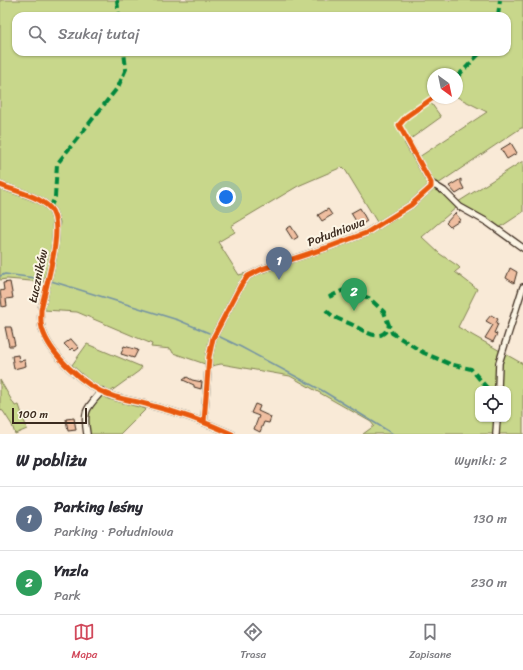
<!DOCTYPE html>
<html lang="pl">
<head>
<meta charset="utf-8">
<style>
  :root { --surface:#fff; --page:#f2f2f3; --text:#2b2b33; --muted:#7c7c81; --line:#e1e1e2; --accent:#d1495b }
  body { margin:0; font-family:Sriracha,sans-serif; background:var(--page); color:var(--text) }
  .controls { position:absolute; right:12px; bottom:12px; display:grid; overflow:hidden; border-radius:8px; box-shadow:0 1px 3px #0004 }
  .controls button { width:36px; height:36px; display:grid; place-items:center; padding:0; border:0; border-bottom:1px solid var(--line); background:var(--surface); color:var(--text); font:20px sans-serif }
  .compass { position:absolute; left:427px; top:68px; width:36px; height:36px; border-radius:50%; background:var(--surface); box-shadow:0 1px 3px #0004; rotate:147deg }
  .scale { position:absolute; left:12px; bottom:10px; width:75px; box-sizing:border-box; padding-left:4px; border:2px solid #3b2a1e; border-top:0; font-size:11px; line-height:14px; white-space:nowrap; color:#3b2a1e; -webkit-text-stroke:3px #fcf5e5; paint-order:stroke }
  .you { position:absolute; left:226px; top:197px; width:14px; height:14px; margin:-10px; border:3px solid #fff; border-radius:50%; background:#1a73e8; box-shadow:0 0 0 6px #1a73e833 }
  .badge { display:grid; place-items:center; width:26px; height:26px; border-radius:50%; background:var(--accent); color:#fff; font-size:13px; font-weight:700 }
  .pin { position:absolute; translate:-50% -33px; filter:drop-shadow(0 1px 2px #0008) }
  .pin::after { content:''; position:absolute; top:21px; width:14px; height:12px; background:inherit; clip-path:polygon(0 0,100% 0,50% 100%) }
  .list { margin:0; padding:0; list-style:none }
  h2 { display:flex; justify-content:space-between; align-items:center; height:52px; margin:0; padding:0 16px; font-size:17px }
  h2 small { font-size:13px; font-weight:400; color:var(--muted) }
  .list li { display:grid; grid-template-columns:26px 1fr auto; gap:12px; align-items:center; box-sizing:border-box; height:64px; padding:0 16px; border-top:1px solid var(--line) }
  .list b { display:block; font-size:15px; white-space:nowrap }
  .list p { margin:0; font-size:13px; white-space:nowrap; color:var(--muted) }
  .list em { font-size:13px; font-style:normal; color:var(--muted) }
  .icon { flex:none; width:22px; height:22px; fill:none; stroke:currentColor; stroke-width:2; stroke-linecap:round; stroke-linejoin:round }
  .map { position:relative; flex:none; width:523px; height:434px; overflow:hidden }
  .search { position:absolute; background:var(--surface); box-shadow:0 1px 3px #0004; left:12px; right:12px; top:12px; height:44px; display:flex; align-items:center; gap:10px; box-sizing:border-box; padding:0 14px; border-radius:12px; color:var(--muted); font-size:15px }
  .sheet { height:180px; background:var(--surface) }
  nav { display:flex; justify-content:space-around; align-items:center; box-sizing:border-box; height:56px; border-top:1px solid var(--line); background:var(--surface); font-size:11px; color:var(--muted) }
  nav a { display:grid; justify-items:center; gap:2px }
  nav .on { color:var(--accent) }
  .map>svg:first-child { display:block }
</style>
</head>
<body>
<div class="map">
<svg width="523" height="434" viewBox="0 0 523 434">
  <rect width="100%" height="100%" fill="#f9ead7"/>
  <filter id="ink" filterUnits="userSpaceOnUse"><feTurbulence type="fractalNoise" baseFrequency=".025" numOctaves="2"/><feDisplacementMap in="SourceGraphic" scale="8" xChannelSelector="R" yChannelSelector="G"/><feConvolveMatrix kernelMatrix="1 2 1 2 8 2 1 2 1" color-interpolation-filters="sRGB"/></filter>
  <g filter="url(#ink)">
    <g fill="#c8d78b" stroke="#828054" fill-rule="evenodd">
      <path d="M0 0H523V128H521L438 184 457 207 422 237 440 254 458 266 460 268 455 272 477 289 458 327 523 364V434H363L374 426 371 422 290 376 221 364 211 366 173 353 171 349 151 347 152 344 77 312 44 310 57 247 60 222 55 210 47 201 0 182ZM16 16H507V52H16ZM433 74H457V97L487 112 419 157 409 140 441 117 431 103 438 98H433ZM342 167 346 171 380 227 324 251 254 276 246 282 219 332 211 336 242 279 250 272 239 275 218 242 235 232 231 226 298 186ZM478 389H508V419H478Z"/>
      <path d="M523 161V212L499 228 458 202Z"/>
      <path d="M0 189C15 195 33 199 46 208 62 220 48 266 43 282L7 279 0 280Z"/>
      <path d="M87 344 142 367 139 371 110 392 92 383 72 365Z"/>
      <path d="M0 380 15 406 19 405 27 429 15 434 12 425 3 411 0 410Z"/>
      <path d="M102 395 108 399 146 409 121 434H90C86 415 88 409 102 395Z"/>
    </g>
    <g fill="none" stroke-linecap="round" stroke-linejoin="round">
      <g stroke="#7493a3" stroke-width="1.5">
        <path d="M0 276 5 274 43 279"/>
        <path d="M51 281 178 320 209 333"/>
        <path d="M218 336 241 347 323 391 393 434"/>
      </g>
    </g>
    <g fill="#efbea0" stroke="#3b2a1e">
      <path d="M511 143 517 153 507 159 501 149Z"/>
      <path d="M461 179V183L464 189 456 194 449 186Z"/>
      <path d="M360 208 367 221 359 226 351 213Z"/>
      <path d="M328 209 332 215 322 221 318 215Z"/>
      <path d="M455 213 461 220 450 227 446 223Z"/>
      <path d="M291 226 298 237 293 240 286 229Z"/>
      <path d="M510 268 517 272 514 283 506 278Z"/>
      <path d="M10 282 13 298 6 299 7 306 2 307 0 291 4 290 3 283Z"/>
      <path d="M491 315 498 319 496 323 498 324 494 333 497 334 493 342 485 338 493 325 486 321Z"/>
      <path d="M5 327H11L15 345 13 346H9Z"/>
      <path d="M71 339 79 348 75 351 72 348 70 350 64 344Z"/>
      <path d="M124 346 138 350 134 358 121 354Z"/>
      <path d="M18 355 19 361 25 360 26 366 14 369 12 356Z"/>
      <path d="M187 377 192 380 202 382 201 389 194 387V385L183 380Z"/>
      <path d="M255 404 260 406 258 411 271 417 269 423 264 422 260 432 254 429 259 416 251 413Z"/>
      <path d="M74 418 76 430 68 431 66 419Z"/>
    </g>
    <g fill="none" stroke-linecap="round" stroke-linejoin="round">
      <defs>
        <g id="street">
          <path d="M431 183 444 191 460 207 487 222 523 248"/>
          <path d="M0 185C15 191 39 196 50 208 66 225 45 288 41 310 41 316 40 322 42 328 49 354 85 387 110 395 122 400 136 401 149 405 177 412 205 422 232 434"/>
          <path d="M498 389 499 363 523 287"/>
          <path d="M204 422 209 357 213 338 241 285 248 276 262 269 326 248 366 233 411 205 431 187V183L408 142"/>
          <path d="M87 434C83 410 86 409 102 391"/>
          <path d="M496 434 497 419"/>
        </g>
      </defs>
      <use href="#street" stroke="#3b2a1e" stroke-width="8"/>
      <use href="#street" stroke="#fcf5e5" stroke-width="5.5"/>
      <g stroke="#00873e" stroke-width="4" stroke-dasharray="8 4" stroke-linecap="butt">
        <path d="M117 0 119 16"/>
        <path d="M498 16 500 0"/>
        <path d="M457 77 481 52"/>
        <path d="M50 208 55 197 57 164 118 87 126 69 124 52"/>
        <path d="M329 297 346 289 369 298 384 312 392 333 424 353 450 364 471 369 488 389"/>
        <path d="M326 310C334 319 342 320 353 325 365 331 382 345 389 325"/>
      </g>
      <defs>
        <g id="cycleway">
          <path d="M0 185C15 191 39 196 50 208 66 225 45 288 41 310 41 316 40 322 42 328 49 354 85 387 110 395 122 400 136 401 149 405 177 412 205 422 232 434"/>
          <path d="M204 422 209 357 213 338 241 285 248 276 262 269 326 248 366 233 411 205 431 187V183L399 125 407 116 433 98"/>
        </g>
      </defs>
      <use href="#cycleway" stroke="#fcf5e5" stroke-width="8"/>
      <use href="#cycleway" stroke="#e8590c" stroke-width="5"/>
    </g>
  </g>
  <g text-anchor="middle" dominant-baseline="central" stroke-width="4" stroke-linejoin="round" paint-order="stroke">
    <g font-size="12" fill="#3b2a1e" stroke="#fcf5e5">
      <text transform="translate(336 232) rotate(-21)">Południowa</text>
      <text transform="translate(38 276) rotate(-78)">Łuczników</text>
    </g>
  </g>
</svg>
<div class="controls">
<button><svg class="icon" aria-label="locate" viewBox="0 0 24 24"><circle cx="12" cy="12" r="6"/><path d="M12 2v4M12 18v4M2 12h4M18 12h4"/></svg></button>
</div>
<svg class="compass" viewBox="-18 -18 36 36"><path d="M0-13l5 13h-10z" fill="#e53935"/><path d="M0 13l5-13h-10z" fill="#7c7c81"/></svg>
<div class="scale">100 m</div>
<div class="you"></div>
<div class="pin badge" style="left:279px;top:280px;background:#5c6f8a">1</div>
<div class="pin badge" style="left:354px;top:311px;background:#2e9e5b">2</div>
<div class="search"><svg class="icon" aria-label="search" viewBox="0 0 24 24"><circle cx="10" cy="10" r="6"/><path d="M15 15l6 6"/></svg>Szukaj tutaj</div>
</div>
<section class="sheet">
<h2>W pobliżu<small>Wyniki: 2</small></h2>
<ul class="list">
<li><span class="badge" style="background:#5c6f8a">1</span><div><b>Parking leśny</b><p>Parking · Południowa</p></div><em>130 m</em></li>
<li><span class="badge" style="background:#2e9e5b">2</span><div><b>Ynzla</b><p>Park</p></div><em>230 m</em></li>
</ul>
</section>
<nav>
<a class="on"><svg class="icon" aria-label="map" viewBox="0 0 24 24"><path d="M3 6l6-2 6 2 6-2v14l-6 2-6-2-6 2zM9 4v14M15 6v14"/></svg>Mapa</a>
<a><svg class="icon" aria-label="directions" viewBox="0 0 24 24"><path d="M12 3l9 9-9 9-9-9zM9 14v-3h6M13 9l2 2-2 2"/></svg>Trasa</a>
<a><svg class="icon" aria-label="saved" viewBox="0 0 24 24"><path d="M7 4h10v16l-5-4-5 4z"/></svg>Zapisane</a>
</nav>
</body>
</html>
